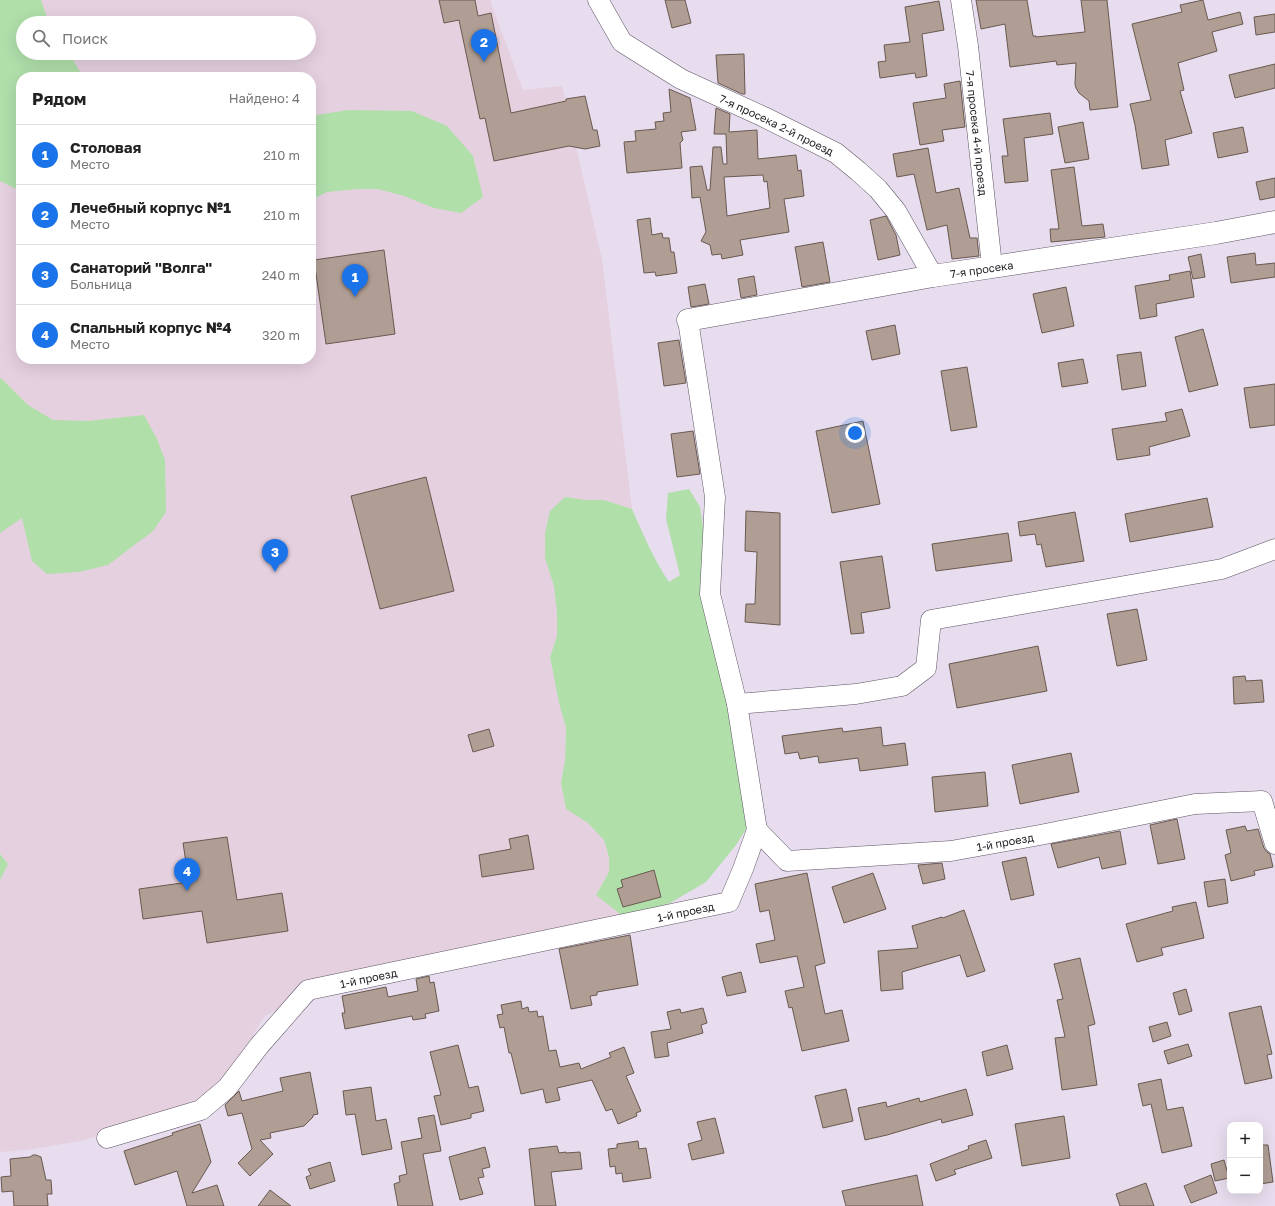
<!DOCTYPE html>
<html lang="ru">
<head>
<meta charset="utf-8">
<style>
  :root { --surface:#fff; --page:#f2f2f2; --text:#222; --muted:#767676; --line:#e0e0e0; --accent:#1a73e8 }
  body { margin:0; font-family:"Golos Text",sans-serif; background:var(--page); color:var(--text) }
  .controls { position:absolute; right:12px; bottom:12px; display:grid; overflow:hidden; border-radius:8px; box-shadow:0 4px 16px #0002 }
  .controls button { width:36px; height:36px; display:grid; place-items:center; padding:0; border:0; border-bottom:1px solid var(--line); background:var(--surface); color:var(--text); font:20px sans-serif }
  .you { position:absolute; left:855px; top:433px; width:14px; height:14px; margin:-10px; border:3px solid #fff; border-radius:50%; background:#1a73e8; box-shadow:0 0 0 6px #1a73e833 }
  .badge { display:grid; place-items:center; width:26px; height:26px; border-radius:50%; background:var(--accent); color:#fff; font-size:13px; font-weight:700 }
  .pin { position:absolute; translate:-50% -33px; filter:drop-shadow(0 1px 2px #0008) }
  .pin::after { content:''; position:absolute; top:21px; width:14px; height:12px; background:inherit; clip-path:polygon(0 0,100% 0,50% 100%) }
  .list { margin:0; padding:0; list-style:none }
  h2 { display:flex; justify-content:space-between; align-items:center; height:52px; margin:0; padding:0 16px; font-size:17px }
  h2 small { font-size:13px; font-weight:400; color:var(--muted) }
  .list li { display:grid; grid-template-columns:26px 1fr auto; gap:12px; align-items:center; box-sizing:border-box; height:60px; padding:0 16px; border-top:1px solid var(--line) }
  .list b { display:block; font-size:15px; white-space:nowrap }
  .list p { margin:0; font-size:13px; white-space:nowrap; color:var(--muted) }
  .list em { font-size:13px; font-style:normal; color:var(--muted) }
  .icon { flex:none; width:22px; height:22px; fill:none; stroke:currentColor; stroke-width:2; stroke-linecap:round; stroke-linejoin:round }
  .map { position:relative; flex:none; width:1275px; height:1206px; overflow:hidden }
  .search { position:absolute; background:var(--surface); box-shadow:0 4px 16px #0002; left:16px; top:16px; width:300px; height:44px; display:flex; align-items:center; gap:10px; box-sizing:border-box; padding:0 14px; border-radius:22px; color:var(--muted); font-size:15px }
  .panel { position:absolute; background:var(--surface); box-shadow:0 4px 16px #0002; left:16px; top:72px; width:300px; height:292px; border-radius:16px }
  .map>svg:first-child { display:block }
</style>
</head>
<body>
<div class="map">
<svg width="1275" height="1206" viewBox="0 0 1275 1206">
  <rect width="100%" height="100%" fill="#e7ddee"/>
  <path fill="#e5d0df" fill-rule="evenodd" d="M0 0H490L523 90 562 86 602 259 632 509 604 500H586L565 497 545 558 554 586 557 613V636L550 657 559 703 566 728 565 760 561 783 566 809 588 823 604 840 609 857V872L596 895 620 914 328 985 265 1016 218 1090 171 1118 80 1141 26 1150 0 1152V880L8 864 0 854ZM23 23H309V53H23ZM21 77H311V359H21Z"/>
  <g fill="#b0dfaa">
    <path d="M0 0H41L46 15 51 23H23V53H69L83 77H21V190L14 188 0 181Z"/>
    <path d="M348 110 412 111 447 126 473 156 483 197 461 213 434 208 404 196 378 189H358L327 192 311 200V116Z"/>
    <path d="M1 378 28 405 53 420 88 421 144 415 157 439 165 460 166 512 153 531 108 565 79 572 47 574 32 561 22 518 0 533V379Z"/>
    <path d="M689 489 700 507 748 826 736 845 706 882 670 903 643 914H620L596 895 609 872V857L604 840 588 823 566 809 561 783 565 760 566 728 559 703 550 657 557 636V613L554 586 545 558V533L550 511 565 497 586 500H604L632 509C643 534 654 560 669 582L680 575 666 519 668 493Z"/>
    <path d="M0 854 8 864 0 880Z"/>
  </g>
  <g fill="#b09e94" stroke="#695950" fill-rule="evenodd">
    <path d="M439 0H475L478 16 491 13 511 113 566 101V99L585 96 593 130H597L600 146 585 149 569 146 494 161 485 118 480 119 459 20 444 23Z"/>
    <path d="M665 0H685L691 23 672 28Z"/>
    <path d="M976 0H1027L1033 36H1036V37L1085 32 1081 0H1107L1118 107 1090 110 1089 101 1079 93 1076 88 1075 84 1076 63 1057 65 1056 61 1010 67 1005 24 981 29Z"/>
    <path d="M1203 0 1208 20 1240 12 1243 24 1212 32 1217 51 1178 63 1184 90 1180 91 1192 133 1165 140 1169 165 1142 169 1135 125 1130 104 1151 100 1132 24 1182 12 1180 5Z"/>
    <path d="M939 1 944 30 922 34 927 76 916 78 915 73 880 78 878 62 886 61 884 45 910 42 905 7Z"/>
    <path d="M1275 14V32L1256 35 1254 17Z"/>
    <path d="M744 54 745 94H742L718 83 716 55Z"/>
    <path d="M1275 64V88L1235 98 1229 75Z"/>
    <path d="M960 81 965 127 942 130 944 141 920 145 913 103 946 98 944 84Z"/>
    <path d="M669 89 690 98 696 130 681 132 683 140 680 143 682 168 627 173 624 142 636 141 635 131 656 129 655 122 664 121 663 113 671 112Z"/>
    <path d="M716 108 730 114 729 132 757 130 758 159 796 155 798 171 801 170 804 196 784 199 789 232 740 240 743 255 722 259 721 254 712 255 710 245 701 241 706 232 700 197 692 198 690 167 702 166 707 190H710L713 147H721L723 164H727L726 134H714ZM763 175 764 182 767 181 770 208 727 216 724 177Z"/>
    <path d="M1050 113 1053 134 1024 138 1028 181 1005 183 1002 156H1008L1003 119Z"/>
    <path d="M1083 122 1089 159 1065 163 1058 127Z"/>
    <path d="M1243 127 1248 152 1218 158 1213 133Z"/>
    <path d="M928 148 936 193 959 188 970 238H977L979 256 952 259 947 225 927 230 914 174 897 177 893 154Z"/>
    <path d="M1074 167 1082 226 1103 224 1105 237 1051 242 1050 229H1059L1051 170Z"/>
    <path d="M1275 178V197L1260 200 1256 182Z"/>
    <path d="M886 216 896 235 900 255 878 260 870 220Z"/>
    <path d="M650 218 652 235 662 233 663 238H669L671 252H674L677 273 656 276 655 272 644 273 637 220Z"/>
    <path d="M823 242 830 282 802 287 795 247Z"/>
    <path d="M384 250 395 334 326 344 314 260Z"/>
    <path d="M1255 253 1256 265 1275 263V277L1231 283 1227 257Z"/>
    <path d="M1201 254 1205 277 1193 279 1188 257Z"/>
    <path d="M1190 271 1194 297 1156 304 1157 316 1140 319 1135 286 1170 280 1169 275Z"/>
    <path d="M754 276 757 295 741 298 738 279Z"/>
    <path d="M705 284 709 304 691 307 688 287Z"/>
    <path d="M1066 287 1074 326 1042 333 1033 294Z"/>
    <path d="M895 325 900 354 872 360 866 331Z"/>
    <path d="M1203 329 1218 385 1189 392 1175 337Z"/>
    <path d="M679 340 686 383 664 386 658 343Z"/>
    <path d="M1141 352 1146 386 1122 390 1117 355Z"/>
    <path d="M1083 359 1088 383 1062 387 1058 363Z"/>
    <path d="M967 367 977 427 951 431 941 371Z"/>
    <path d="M1275 384V425L1250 428 1244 388Z"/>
    <path d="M1182 409 1190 436 1149 447 1150 455 1117 460 1112 429 1167 421 1165 413Z"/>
    <path d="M863 421 880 504 832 513 816 431Z"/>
    <path d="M693 431 700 474 677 477 671 434Z"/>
    <path d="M426 477 454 591 380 609 351 496Z"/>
    <path d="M1207 498 1213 527 1130 542 1125 514Z"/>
    <path d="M746 511 780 513V625L745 622 746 604H755L757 552 745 551Z"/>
    <path d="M1075 512 1084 561 1046 567 1041 544 1037 545 1035 534 1020 536 1018 522Z"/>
    <path d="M1008 533 1012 561 936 571 932 544Z"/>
    <path d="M882 556 890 608 861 613 864 633 851 634 840 562Z"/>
    <path d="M1137 609 1147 660 1117 666 1107 614Z"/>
    <path d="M1038 646 1047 691 957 708 949 664Z"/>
    <path d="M1245 676 1246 681 1262 680 1264 702 1234 704 1233 677Z"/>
    <path d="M881 727 883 746 905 743 908 765 860 771 858 758 819 763 818 756 800 759 798 752 785 754 782 736 842 728 843 732Z"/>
    <path d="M489 729 494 746 473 752 468 735Z"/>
    <path d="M1071 753 1079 792 1020 804 1012 765Z"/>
    <path d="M985 772 988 806 935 812 932 777Z"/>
    <path d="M1177 819 1185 859 1158 864 1150 825Z"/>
    <path d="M1245 826 1247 831 1258 829 1264 848 1267 852 1270 854 1273 867 1254 871 1255 875 1231 881 1225 855 1231 853 1226 830Z"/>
    <path d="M1120 831 1126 864 1102 869 1099 857 1058 868 1051 844Z"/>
    <path d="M528 835 534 869 482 877 479 855 511 849 509 839Z"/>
    <path d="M227 837 237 900 282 893 288 931 207 943 202 911 143 919 139 889 189 882 183 843Z"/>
    <path d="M1026 857 1034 895 1011 900 1002 862Z"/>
    <path d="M942 863 945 879 923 884 918 865Z"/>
    <path d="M654 870 661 897 623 907 617 889 623 887 621 880Z"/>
    <path d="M807 873 825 963 815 966 825 1014 842 1010 849 1041 802 1051 792 1007 789 1008 785 991 804 987 797 956 760 963 756 944 775 940 769 910 760 912 755 884Z"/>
    <path d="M873 873 886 909 844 923 832 887Z"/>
    <path d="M1225 879 1228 903 1208 907 1204 882Z"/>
    <path d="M1196 902 1204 938 1161 948 1163 955 1137 962 1126 924 1173 911 1172 907Z"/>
    <path d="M964 910 985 971 967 977 960 955 902 972 903 989 881 991 878 951 918 948 912 926 942 917 943 918Z"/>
    <path d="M630 935 638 985 597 992V995L590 996 592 1005 571 1009 559 949Z"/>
    <path d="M1080 958 1095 1024 1088 1026 1097 1085 1062 1090 1055 1038 1065 1037 1057 1000 1063 999 1054 964Z"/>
    <path d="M741 972 746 992 727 996 722 977Z"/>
    <path d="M429 976 430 983 434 982 439 1011 425 1014 426 1018 413 1020 412 1016 345 1029 342 1013H345L342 996 386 987 388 997 418 991 416 979Z"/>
    <path d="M1186 989 1192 1011 1179 1015 1173 993Z"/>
    <path d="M521 1001 522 1009 528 1007 529 1012 537 1011 538 1017 543 1016 549 1051 556 1050 560 1067 579 1063 581 1069 611 1057 609 1053 624 1047 634 1073 626 1076 641 1111 636 1113 637 1116 618 1124 612 1109 606 1111 592 1080 557 1088 560 1100 546 1103 543 1089 521 1094 511 1053H509L504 1027 500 1028 497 1015 503 1014 501 1005Z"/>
    <path d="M1261 1006 1272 1054 1267 1055 1272 1078 1245 1084 1229 1013Z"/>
    <path d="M703 1008 707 1023 701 1025 703 1033 667 1043 669 1056 655 1058 651 1032 671 1029 667 1012 680 1009 681 1013Z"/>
    <path d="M1167 1022 1171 1036 1153 1042 1149 1027Z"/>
    <path d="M1188 1044 1192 1056 1168 1064 1164 1051Z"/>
    <path d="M458 1045 469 1088 478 1086 484 1111 471 1114V1118L441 1125 434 1096 441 1095 430 1052Z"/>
    <path d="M1007 1045 1013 1069 987 1076 982 1052Z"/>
    <path d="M310 1072 318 1114 313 1115V1117L304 1126 270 1133 271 1138 260 1140 273 1154 250 1176 238 1163 252 1149 242 1113 228 1116 225 1105 239 1091 242 1101 283 1091 280 1078Z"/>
    <path d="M1161 1079 1167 1110 1183 1107 1192 1146 1162 1153 1151 1104 1143 1106 1138 1084Z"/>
    <path d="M371 1087 376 1121 386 1119 392 1149 362 1155 355 1114 346 1115 343 1091Z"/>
    <path d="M846 1089 853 1121 823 1128 815 1096Z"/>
    <path d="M966 1089 973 1115 942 1123 941 1119 887 1135 865 1140 858 1108 886 1102 887 1107 919 1098 920 1102Z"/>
    <path d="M434 1115 441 1151 423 1154 433 1206H398L394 1184 400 1182 399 1176 407 1174 401 1142 422 1138 418 1118Z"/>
    <path d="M1064 1116 1070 1158 1022 1166 1015 1124Z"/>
    <path d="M715 1118 724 1153 692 1160 688 1144 702 1140 697 1122Z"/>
    <path d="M200 1124 211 1162 192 1193 217 1185 224 1206H187L177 1171 135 1185 124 1151 173 1135 172 1133Z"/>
    <path d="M986 1140 992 1158 954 1170 956 1174 936 1181 930 1164 969 1149 968 1146Z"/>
    <path d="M638 1141 639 1149 646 1148 651 1178 623 1182 622 1173 616 1174 615 1166 610 1167 608 1149 617 1148V1144Z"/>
    <path d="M1260 1145H1268L1273 1182 1260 1184Z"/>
    <path d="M557 1146 559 1153 566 1152V1153L580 1152 582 1169 551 1172 556 1206H535L529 1149Z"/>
    <path d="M485 1147 490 1167 482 1169 484 1177 478 1178 483 1194 460 1200 449 1157Z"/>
    <path d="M33 1155H36L41 1157 46 1180H51L52 1194H47L48 1206H14L13 1191 2 1192 1 1177 11 1176 10 1159 30 1157Z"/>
    <path d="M1224 1160 1229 1178 1215 1181 1211 1164Z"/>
    <path d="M330 1162 335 1181 310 1189 306 1177 311 1175 308 1169Z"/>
    <path d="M917 1175 923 1206H846L842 1191Z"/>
    <path d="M1211 1175 1217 1193 1191 1203 1184 1186Z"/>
    <path d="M1146 1183 1154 1206H1120L1116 1194Z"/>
    <path d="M270 1190 291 1206H258Z"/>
  </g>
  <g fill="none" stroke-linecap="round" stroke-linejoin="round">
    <defs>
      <g id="minor">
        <path id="s1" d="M598 0 622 42 681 79 764 117 836 153 858 171 878 189 896 211 933 276"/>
        <path id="s2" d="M961 0 968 46 992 266"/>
        <path d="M688 320 715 497 710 594 737 704 757 830"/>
        <path d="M737 704 856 694 902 686 926 668 931 620 1222 569 1275 549"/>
        <path id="s3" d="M107 1138 201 1110 227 1088 259 1046 308 990 729 902 743 869 757 830 787 861 951 851 1040 835 1195 804 1262 801 1275 844"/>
      </g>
      <g id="tertiary">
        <path id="s4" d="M688 320 933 276 1216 233 1275 222"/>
      </g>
    </defs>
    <use href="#minor" stroke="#5d5463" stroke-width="21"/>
    <use href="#tertiary" stroke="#5d5463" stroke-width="23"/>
    <use href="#minor" stroke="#fff" stroke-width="20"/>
    <use href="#tertiary" stroke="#fff" stroke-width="22"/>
  </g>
  <g text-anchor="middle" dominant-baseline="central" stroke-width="3.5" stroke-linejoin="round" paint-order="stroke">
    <g font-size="11" fill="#242127" stroke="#fff">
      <text stroke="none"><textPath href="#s1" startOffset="224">7-я просека 2-й проезд</textPath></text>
      <text stroke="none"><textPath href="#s2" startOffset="134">7-я просека 4-й проезд</textPath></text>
      <text stroke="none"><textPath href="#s4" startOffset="298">7-я просека</textPath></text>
      <text stroke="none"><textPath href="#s3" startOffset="1029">1-й проезд</textPath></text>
      <text stroke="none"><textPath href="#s3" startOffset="645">1-й проезд</textPath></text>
      <text stroke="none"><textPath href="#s3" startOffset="321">1-й проезд</textPath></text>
    </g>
  </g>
</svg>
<div class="controls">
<button>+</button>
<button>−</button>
</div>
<div class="you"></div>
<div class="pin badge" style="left:355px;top:297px">1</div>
<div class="pin badge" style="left:484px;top:62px">2</div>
<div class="pin badge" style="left:275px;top:572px">3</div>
<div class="pin badge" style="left:187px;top:891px">4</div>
<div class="search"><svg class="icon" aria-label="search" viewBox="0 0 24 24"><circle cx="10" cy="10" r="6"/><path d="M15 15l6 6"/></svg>Поиск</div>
<section class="panel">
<h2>Рядом<small>Найдено: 4</small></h2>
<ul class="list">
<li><span class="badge">1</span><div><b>Столовая</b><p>Место</p></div><em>210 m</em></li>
<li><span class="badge">2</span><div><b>Лечебный корпус №1</b><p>Место</p></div><em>210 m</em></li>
<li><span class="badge">3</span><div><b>Санаторий &quot;Волга&quot;</b><p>Больница</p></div><em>240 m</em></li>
<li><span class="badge">4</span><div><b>Спальный корпус №4</b><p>Место</p></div><em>320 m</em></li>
</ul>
</section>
</div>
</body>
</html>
